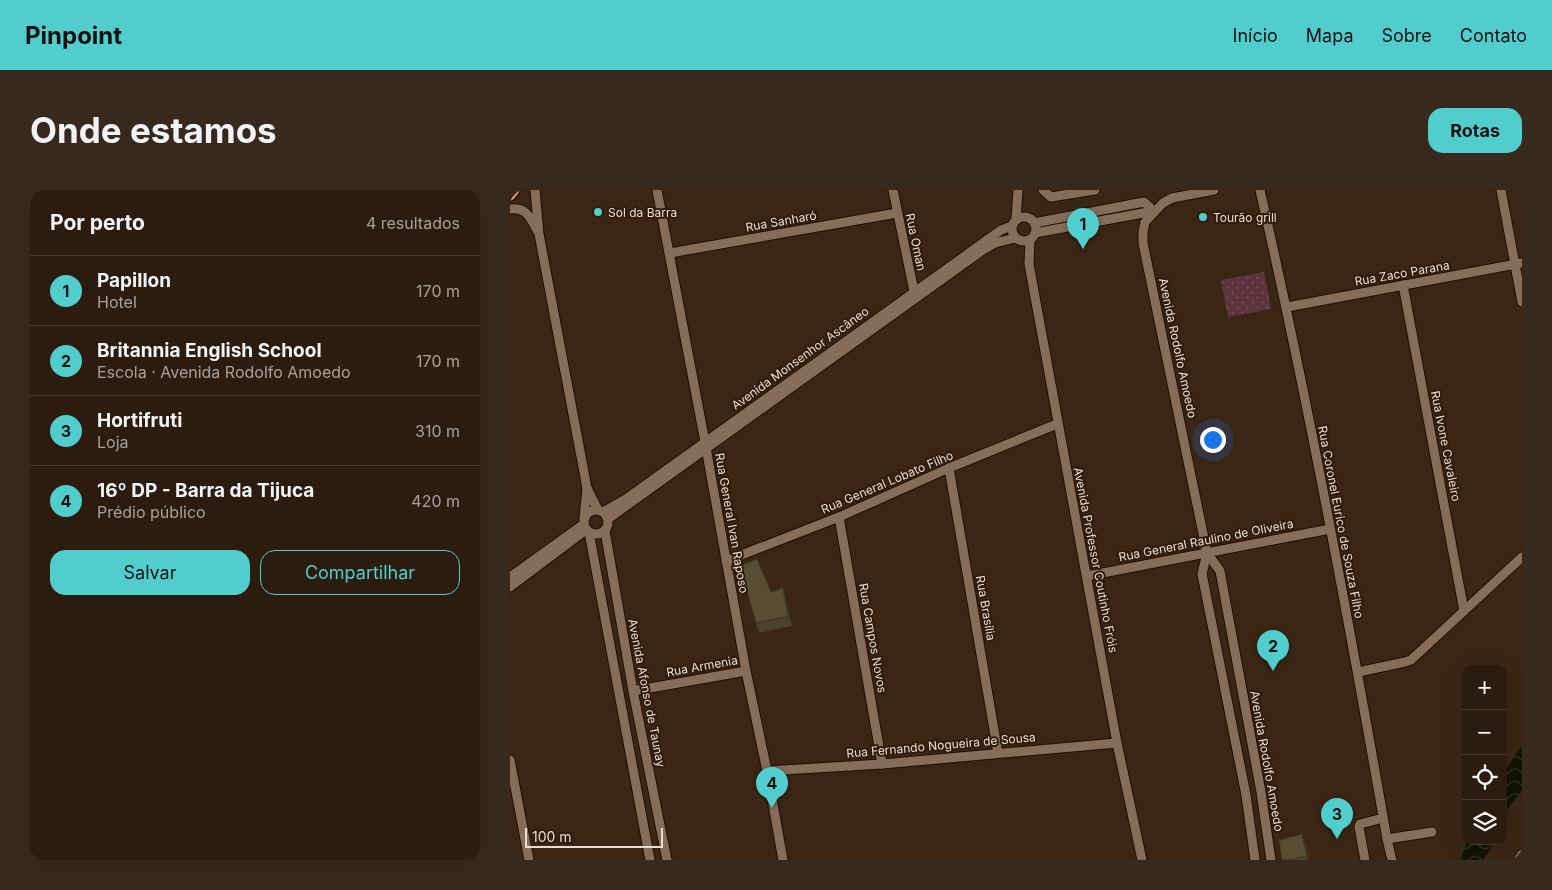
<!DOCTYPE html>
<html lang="pt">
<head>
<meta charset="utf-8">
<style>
  :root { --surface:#2c1c10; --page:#38291e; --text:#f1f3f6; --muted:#a6a19f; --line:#483a30; --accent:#52cdce }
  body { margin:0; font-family:Inter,sans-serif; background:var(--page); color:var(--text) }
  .controls { position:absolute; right:15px; bottom:15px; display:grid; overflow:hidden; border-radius:10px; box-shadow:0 5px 20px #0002 }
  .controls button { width:45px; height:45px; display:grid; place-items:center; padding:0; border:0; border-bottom:1px solid var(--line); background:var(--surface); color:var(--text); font:25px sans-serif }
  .scale { position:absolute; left:15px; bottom:12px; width:138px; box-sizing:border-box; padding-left:5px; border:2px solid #ebdcd2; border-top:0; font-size:14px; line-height:18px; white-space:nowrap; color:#ebdcd2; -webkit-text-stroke:4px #301c0b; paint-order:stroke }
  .you { position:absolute; left:702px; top:249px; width:18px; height:18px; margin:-12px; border:4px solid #fff; border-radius:50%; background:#1a73e8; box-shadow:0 0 0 8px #1a73e833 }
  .badge { display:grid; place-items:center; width:32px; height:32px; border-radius:50%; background:var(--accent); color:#111; font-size:16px; font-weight:700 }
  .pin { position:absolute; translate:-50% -41px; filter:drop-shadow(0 1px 2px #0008) }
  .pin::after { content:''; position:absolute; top:26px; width:18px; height:15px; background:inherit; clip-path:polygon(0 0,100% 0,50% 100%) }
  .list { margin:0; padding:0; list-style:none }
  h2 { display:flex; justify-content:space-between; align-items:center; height:65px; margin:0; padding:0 20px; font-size:21px }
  h2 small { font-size:16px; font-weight:400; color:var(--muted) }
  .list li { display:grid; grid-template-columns:32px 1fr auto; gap:15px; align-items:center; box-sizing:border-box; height:70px; padding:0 20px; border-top:1px solid var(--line) }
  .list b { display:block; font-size:19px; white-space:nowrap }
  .list p { margin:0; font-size:16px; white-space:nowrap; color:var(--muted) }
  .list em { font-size:16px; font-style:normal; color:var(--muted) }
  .actions { display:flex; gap:10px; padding:15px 20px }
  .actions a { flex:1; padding:11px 0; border:1px solid var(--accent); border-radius:15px; text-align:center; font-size:18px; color:var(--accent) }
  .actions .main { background:var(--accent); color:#111 }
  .icon { flex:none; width:28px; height:28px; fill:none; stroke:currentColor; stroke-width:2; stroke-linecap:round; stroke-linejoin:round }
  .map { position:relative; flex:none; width:1012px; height:670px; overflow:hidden; border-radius:15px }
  header { display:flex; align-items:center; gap:30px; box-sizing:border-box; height:70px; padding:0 25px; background:var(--accent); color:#111 }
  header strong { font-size:24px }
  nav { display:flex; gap:28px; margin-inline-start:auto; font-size:18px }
  .intro { display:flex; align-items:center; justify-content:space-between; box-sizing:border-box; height:120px; padding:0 30px }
  h1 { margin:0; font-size:35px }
  .button { padding:12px 22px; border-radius:15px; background:var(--accent); color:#111; font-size:18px; font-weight:700 }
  main { display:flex; gap:30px; padding:0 30px }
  aside { flex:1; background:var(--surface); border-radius:15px; box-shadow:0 5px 20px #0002 }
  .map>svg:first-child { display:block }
</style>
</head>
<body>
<header>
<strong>Pinpoint</strong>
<nav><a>Início</a><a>Mapa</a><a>Sobre</a><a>Contato</a></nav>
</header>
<div class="intro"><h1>Onde estamos</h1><a class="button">Rotas</a></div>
<main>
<aside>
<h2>Por perto<small>4 resultados</small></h2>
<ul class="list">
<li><span class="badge">1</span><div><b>Papillon</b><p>Hotel</p></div><em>170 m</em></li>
<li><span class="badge">2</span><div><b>Britannia English School</b><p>Escola · Avenida Rodolfo Amoedo</p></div><em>170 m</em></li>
<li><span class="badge">3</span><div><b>Hortifruti</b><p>Loja</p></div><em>310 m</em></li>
<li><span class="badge">4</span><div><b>16º DP - Barra da Tijuca</b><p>Prédio público</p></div><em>420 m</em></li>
</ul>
<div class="actions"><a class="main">Salvar</a><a>Compartilhar</a></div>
</aside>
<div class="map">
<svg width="1012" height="670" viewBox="0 0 1012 670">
  <defs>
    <pattern id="grass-dots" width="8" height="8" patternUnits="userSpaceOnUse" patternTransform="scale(1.25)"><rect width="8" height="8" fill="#5d333e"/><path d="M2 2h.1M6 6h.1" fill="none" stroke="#745059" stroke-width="1.8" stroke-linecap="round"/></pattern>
    <pattern id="water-waves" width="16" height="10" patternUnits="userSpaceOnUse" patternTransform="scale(1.25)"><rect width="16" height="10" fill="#111300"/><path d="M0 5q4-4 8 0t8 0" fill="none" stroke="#343524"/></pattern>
  </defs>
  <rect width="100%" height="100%" fill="#3b2615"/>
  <path fill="url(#grass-dots)" d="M754 82 761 119 718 127 711 90Z"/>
  <g fill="url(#water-waves)">
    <path d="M1012 555V600L993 625V583Z"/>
    <path d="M957 651H986L973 670H950Z"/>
  </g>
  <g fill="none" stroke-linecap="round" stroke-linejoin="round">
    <defs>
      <g id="minor">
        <path d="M25 0 29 44 77 298 74 328"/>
        <path d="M147 0 195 252 236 481 257 581 273 670"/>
        <path d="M383 0 405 106"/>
        <path d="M533 0 541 7 585 0"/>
        <path d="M704 0 662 8 653 13 635 32 633 42V53L697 363 692 384 736 605 745 670"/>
        <path d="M750 0C799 215 839 432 877 649L882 670"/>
        <path d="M991 0 1012 112"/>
        <path d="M0 19C16 17 20 27 27 40"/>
        <circle cx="514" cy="39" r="12"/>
        <path d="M506 30 508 0"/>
        <path d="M524 33 634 12 644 21"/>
        <path d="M525 43 644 21"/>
        <path d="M520 50 519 74 607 553 632 670"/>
        <path d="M160 63 387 23"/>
        <path d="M893 95 954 421"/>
        <path d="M777 117 1012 73"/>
        <path d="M439 278 488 563"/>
        <path d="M77 298 88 320"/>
        <circle cx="86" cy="332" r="12"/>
        <path d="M93 322 116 309 491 40 502 36"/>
        <path d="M329 327 372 574"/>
        <path d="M98 329 470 62 485 53 505 48"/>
        <path d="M95 341 123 501 157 670"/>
        <path d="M79 342 140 670"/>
        <path d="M697 363 710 381 751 602 761 670"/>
        <path d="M216 371 329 327 439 278 547 234"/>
        <path d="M577 386 820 339"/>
        <path d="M0 387 74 334"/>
        <path d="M0 397 76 340"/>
        <path d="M848 482 895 472 901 470 1012 367"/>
        <path d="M123 501 236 481"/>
        <path d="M0 570 19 670"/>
        <path d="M257 581 372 574 607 553"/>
        <path d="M877 649 922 642"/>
        <path d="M855 670 849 637 850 634 873 628"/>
        <path d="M1008 670 1012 664"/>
      </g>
      <path id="major" d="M0 5 4 0"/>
    </defs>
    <use href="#minor" stroke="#210e01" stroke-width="11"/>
    <use href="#major" stroke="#210e01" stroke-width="14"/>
    <use href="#minor" stroke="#866d5a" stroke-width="9"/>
    <use href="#major" stroke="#cc8d7a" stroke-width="11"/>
  </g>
  <g fill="#4c422c">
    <path d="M261 402 276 409 282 436 249 443 246 433Z"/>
    <path d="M796 655 799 670H772Z"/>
  </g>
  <g fill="#3e3624">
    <path d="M273 398 276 409 282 436 278 426Z"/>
    <path d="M792 644 796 655 799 670H798L797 666Z"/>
  </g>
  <g fill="#584d33" stroke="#3e3624">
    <path d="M247 369 261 402 273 398 278 426 246 433 230 376Z"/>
    <path d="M792 644 797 666 777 670H772L769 650Z"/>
  </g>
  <g fill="#52cdce" stroke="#301c0b" stroke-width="2">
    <circle cx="88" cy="22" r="5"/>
    <circle cx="693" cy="27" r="5"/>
  </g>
  <g text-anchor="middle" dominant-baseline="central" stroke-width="4" stroke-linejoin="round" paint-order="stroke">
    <g font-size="12" fill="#ebdcd2" stroke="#301c0b" text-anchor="start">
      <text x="98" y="22">Sol da Barra</text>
      <text x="703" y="27">Tourão grill</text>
    </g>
    <g font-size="12" fill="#ebdcd2" stroke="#301c0b">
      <text transform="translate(271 31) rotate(-10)">Rua Sanharó</text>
      <text transform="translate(406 52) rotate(78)">Rua Oman</text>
      <text transform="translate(892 83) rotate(-10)">Rua Zaco Parana</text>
      <text transform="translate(668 158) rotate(78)">Avenida Rodolfo Amoedo</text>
      <text transform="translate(290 168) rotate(-36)">Avenida Monsenhor Ascâneo</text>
      <text transform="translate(936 256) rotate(79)">Rua Ivone Cavaleiro</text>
      <text transform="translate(377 292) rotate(-23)">Rua General Lobato Filho</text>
      <text transform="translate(831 332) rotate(79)">Rua Coronel Eurico de Souza Filho</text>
      <text transform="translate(222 333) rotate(80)">Rua General Ivan Raposo</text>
      <text transform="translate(696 350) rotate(-11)">Rua General Raulino de Oliveira</text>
      <text transform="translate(586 370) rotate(79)">Avenida Professor Coutinho Fróis</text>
      <text transform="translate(476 418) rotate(80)">Rua Brasília</text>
      <text transform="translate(363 448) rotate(80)">Rua Campos Novos</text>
      <text transform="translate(192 476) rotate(-10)">Rua Armenia</text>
      <text transform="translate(137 503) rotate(79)">Avenida Afonso de Taunay</text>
      <text transform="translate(431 555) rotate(-5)">Rua Fernando Nogueira de Sousa</text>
      <text transform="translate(757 571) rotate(80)">Avenida Rodolfo Amoedo</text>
    </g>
  </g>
</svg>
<div class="controls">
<button>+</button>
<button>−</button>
<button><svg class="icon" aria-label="locate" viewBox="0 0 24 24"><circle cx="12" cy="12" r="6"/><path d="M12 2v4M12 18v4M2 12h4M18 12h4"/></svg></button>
<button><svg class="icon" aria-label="layers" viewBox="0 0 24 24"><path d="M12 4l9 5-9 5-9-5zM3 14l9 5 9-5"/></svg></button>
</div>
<div class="scale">100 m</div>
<div class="you"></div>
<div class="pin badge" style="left:573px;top:59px">1</div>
<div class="pin badge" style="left:763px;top:481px">2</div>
<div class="pin badge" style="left:827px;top:649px">3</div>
<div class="pin badge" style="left:262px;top:618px">4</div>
</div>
</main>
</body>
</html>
